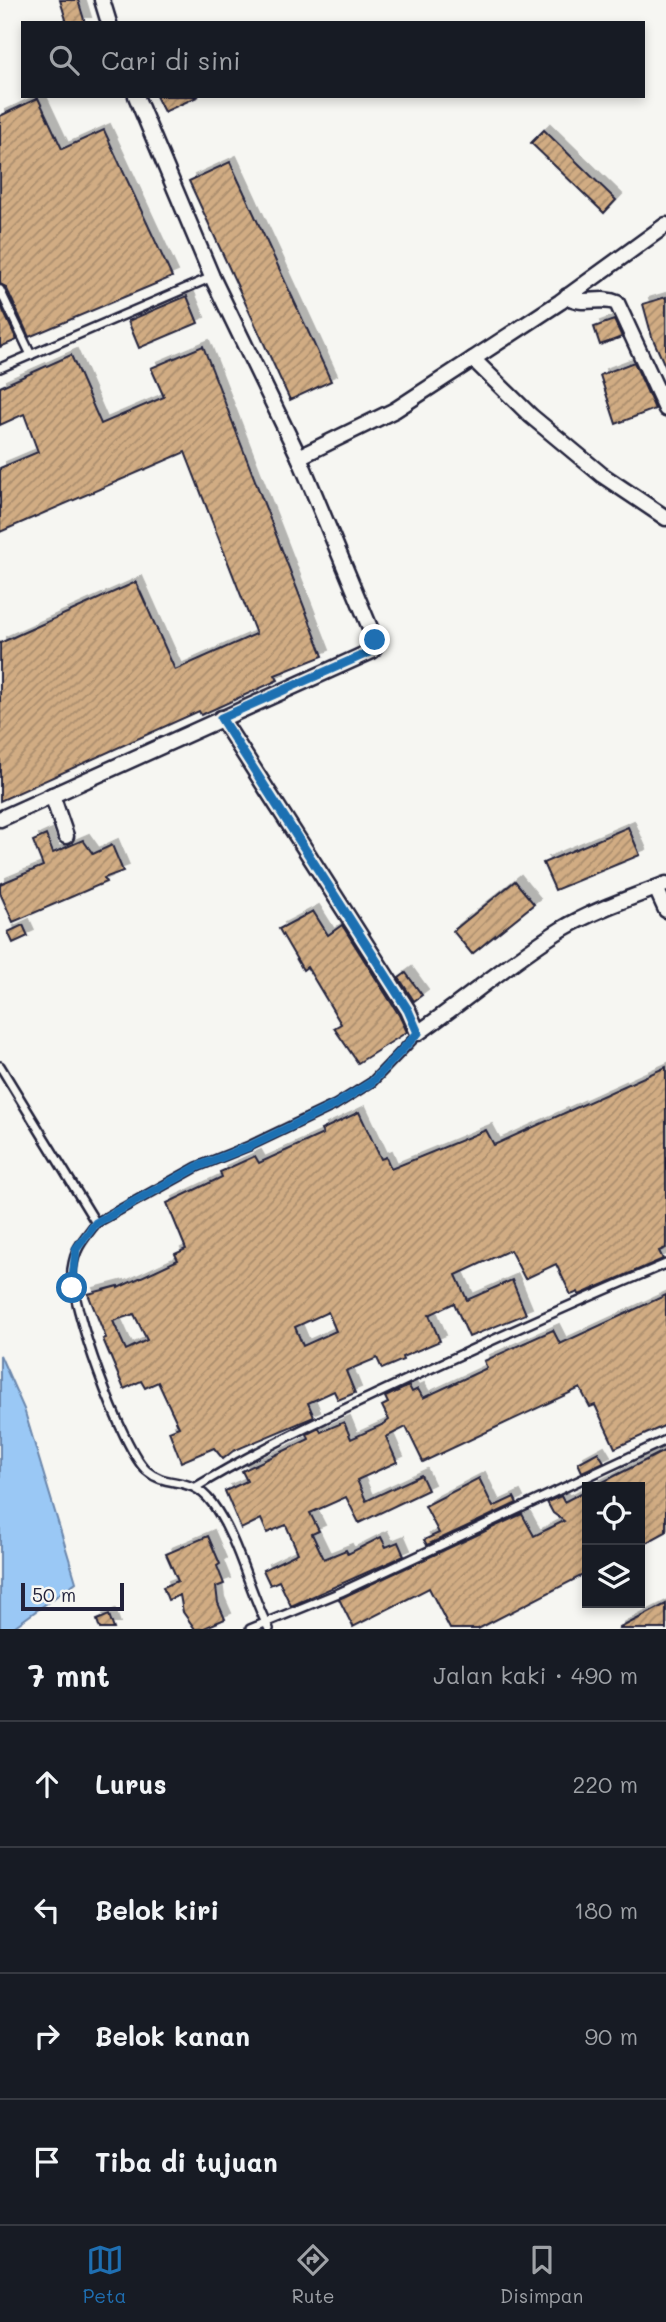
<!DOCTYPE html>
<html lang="id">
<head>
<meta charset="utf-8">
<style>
  :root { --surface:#171b24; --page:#242831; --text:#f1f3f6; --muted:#9ea1a6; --line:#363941; --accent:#1f6fb2 }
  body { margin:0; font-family:Mali,sans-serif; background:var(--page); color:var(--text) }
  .controls { position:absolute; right:21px; bottom:21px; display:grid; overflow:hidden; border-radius:0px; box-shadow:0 4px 10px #0003 }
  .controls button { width:63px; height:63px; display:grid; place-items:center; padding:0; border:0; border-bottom:2px solid var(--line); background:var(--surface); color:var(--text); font:35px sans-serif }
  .scale { position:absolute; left:21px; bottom:18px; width:103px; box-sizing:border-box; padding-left:7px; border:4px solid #22223b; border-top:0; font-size:19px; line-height:24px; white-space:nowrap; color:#22223b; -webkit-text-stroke:5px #f6f6f2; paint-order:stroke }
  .stop { position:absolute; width:21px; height:21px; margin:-16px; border:5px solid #1f6fb2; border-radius:50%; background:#fff }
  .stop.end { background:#1f6fb2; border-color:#fff; box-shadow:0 2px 7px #0008 }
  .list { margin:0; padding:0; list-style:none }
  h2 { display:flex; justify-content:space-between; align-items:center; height:91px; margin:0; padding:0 28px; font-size:30px }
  h2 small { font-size:23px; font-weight:400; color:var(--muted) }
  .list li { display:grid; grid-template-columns:46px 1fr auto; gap:21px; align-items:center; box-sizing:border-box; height:126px; padding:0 28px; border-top:2px solid var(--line) }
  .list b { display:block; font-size:26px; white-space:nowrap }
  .list em { font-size:23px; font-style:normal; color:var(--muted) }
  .icon { flex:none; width:38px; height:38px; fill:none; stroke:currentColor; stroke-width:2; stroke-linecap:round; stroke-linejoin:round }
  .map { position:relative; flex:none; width:666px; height:1629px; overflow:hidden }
  .search { position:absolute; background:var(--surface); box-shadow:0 4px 10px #0003; left:21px; right:21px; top:21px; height:77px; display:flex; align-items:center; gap:18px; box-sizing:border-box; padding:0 24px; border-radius:0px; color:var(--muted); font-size:26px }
  .sheet { height:595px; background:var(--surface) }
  nav { display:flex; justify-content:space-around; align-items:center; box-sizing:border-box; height:98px; border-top:2px solid var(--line); background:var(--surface); font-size:19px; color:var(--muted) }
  nav a { display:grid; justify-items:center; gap:4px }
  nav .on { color:var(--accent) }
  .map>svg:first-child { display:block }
</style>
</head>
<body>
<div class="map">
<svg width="666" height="1629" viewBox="0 0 666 1629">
  <defs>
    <pattern id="building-hatch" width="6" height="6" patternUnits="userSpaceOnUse" patternTransform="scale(1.75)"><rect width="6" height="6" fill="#d1ac83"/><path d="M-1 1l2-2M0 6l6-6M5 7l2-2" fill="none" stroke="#a98c6c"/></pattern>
    <filter id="shadow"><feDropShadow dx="6" dy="-6" stdDeviation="0" flood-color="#0004"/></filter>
  </defs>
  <rect width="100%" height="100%" fill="#f6f6f2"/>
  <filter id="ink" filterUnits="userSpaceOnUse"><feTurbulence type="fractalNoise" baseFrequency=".0143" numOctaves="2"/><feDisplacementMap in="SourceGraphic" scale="14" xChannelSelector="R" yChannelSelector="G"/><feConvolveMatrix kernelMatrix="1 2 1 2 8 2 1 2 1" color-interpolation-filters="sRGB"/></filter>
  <g filter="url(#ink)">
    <path fill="#9ac8f5" stroke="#6a86ab" stroke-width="2" d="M0 1355 24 1409 76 1582 11 1629H0Z"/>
    <g fill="url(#building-hatch)" stroke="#22223b" stroke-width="2" fill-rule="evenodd" filter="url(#shadow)">
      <path d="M60 0H78L85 23H67Z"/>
      <path d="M156 96H199L164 112Z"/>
      <path d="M38 98 62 149 104 130 172 277 29 337 6 287 0 284V116Z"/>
      <path d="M544 130 616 200 604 213 531 143Z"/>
      <path d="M230 162 331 381 290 400 189 181Z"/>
      <path d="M187 296 198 323 139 348 128 321Z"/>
      <path d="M666 297V368L652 337 643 304Z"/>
      <path d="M0 304 17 340 0 347Z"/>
      <path d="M614 320 622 337 600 345 594 327Z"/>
      <path d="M203 346 323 656 275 675 278 680 201 715 199 711 0 801V643L136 582 175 670 256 634 185 452 0 532V468L38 452 24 414 0 425V387L71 355 101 424 164 397 151 368Z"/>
      <path d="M634 362 655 409 616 424 600 375Z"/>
      <path d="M628 827 640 855 555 890 543 863Z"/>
      <path d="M46 835 53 853 83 840 93 854 112 845 123 871 104 878 106 882 13 922 0 893V884L43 866 33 841Z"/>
      <path d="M515 881 534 904 472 954 453 931Z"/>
      <path d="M313 911 328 935 342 925 399 1015 407 1032 358 1063 334 1028 341 1024 328 1002 307 967 303 970 279 929Z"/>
      <path d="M23 925 28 936 13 943 8 932Z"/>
      <path d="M406 973 422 995 414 1001 399 978Z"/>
      <path d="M666 1067V1248L659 1251 663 1259 579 1295 578 1292 571 1295 556 1264 525 1279 510 1250 456 1275 467 1300 512 1280 526 1314 469 1337 454 1303 429 1315 440 1341 402 1357 403 1360 382 1369 377 1358 346 1371 355 1393 338 1400 334 1391 308 1403 314 1417 233 1451 223 1459 214 1448 181 1462 169 1431 179 1427 158 1382 145 1388 141 1381 124 1389 103 1339 106 1338 88 1294 118 1286V1288L178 1260 175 1254 186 1249 167 1203 222 1177 220 1172 255 1156 259 1163 323 1134 321 1130 359 1112 381 1159 386 1157 391 1169 486 1130 494 1145ZM328 1312 336 1331 303 1346 295 1327ZM134 1314 147 1340 126 1350 113 1321Z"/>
      <path d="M666 1295V1425L615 1448 595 1405 590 1407 580 1388 423 1462 406 1427 386 1437 397 1462 357 1480 366 1501 421 1475 428 1490 359 1523 346 1497 310 1513 319 1531 312 1534 324 1559 346 1550 348 1554 381 1537 386 1547 398 1542 404 1556 291 1606 279 1581 270 1585 263 1570 298 1553 286 1525 267 1533 261 1519 241 1529 225 1491 247 1481 242 1471 309 1439 307 1434 319 1428 321 1432 344 1422 351 1439 384 1424 389 1420 382 1406 388 1403 385 1397 409 1386 412 1392 418 1389 423 1398 487 1368 484 1361 553 1330 560 1344Z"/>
      <path d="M666 1450V1532L640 1546V1487H593Z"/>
      <path d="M598 1452 604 1462 582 1472 578 1463Z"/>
      <path d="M479 1478 493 1507 514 1497 517 1503 427 1545 424 1540 439 1533 425 1506Z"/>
      <path d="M587 1490V1573L478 1629H450L429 1588 353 1627 339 1599 522 1514 534 1536 564 1521 553 1513 547 1502 561 1496 564 1502Z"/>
      <path d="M208 1536 220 1564 217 1566 224 1584 216 1587 218 1603 225 1619 202 1629H195L183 1612 180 1595 168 1600 163 1587 178 1581 166 1554Z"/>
      <path d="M666 1604V1629H618Z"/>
      <path d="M109 1615 114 1629H100L97 1620Z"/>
    </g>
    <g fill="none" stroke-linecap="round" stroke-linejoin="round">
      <defs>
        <g id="lane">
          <path d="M0 290 31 355"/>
          <path d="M0 368 212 277"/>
          <path d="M0 1066 96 1223C83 1240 75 1248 72 1269 69 1301 122 1450 147 1471 168 1489 190 1474 212 1503 239 1540 248 1589 269 1629"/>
          <path d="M96 1223 197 1167 249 1146 335 1105 372 1082 418 1034"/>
          <path d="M196 1487C257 1450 321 1420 385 1390 478 1346 571 1304 666 1264"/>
          <path d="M250 1629 341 1592 666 1440"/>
        </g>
        <g id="street">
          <path d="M102 0 109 23"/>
          <path d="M567 296C583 307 601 295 617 303L666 409"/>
          <path d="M473 359 531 416 602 475 666 518"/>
          <path d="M299 457 395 410 560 302 666 225"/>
          <path d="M221 718 408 1010 418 1033C467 999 512 960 562 929 594 910 631 898 666 884"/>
          <path d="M52 795 66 836"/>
          <path d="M0 819 372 651 375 646 373 635 299 457 212 277 136 96"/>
          <path d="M656 888 666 910"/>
        </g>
      </defs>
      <use href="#lane" stroke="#22223b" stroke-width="12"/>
      <use href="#street" stroke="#22223b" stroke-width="19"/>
      <use href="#lane" stroke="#f6f6f2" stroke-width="7"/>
      <use href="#street" stroke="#f6f6f2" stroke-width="14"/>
    </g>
  </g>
  <g fill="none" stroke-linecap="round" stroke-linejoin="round" filter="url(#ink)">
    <path stroke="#1f6fb2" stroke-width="9" d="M72 1288 76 1249 96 1223 197 1167 250 1146 335 1105 372 1082 418 1033 408 1010 221 718 372 651 375 640"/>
  </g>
</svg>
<div class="controls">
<button><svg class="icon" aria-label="locate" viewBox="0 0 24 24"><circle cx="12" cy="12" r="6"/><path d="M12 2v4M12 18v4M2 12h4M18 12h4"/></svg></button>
<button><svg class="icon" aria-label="layers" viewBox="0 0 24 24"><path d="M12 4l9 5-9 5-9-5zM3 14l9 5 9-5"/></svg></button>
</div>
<div class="scale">50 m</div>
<div class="stop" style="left:72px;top:1288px"></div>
<div class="stop end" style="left:375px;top:640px"></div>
<div class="search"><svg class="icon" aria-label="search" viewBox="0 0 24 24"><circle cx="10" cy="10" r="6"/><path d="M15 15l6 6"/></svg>Cari di sini</div>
</div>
<section class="sheet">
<h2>7 mnt<small>Jalan kaki · 490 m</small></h2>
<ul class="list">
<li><svg class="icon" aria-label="ahead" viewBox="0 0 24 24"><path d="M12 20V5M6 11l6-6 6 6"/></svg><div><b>Lurus</b></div><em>220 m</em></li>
<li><svg class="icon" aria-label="left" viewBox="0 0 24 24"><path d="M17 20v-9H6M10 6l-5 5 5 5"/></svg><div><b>Belok kiri</b></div><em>180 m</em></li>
<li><svg class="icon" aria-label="right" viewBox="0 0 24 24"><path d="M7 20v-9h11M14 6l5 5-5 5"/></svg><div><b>Belok kanan</b></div><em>90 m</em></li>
<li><svg class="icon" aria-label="arrive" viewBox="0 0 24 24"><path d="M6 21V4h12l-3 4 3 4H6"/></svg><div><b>Tiba di tujuan</b></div></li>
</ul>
</section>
<nav>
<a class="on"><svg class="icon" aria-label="map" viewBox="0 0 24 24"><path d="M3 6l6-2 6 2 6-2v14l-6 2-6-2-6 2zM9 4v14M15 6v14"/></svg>Peta</a>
<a><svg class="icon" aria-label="directions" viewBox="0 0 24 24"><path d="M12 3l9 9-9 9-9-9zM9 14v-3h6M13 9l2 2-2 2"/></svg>Rute</a>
<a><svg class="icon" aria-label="saved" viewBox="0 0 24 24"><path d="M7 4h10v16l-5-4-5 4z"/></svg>Disimpan</a>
</nav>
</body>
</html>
